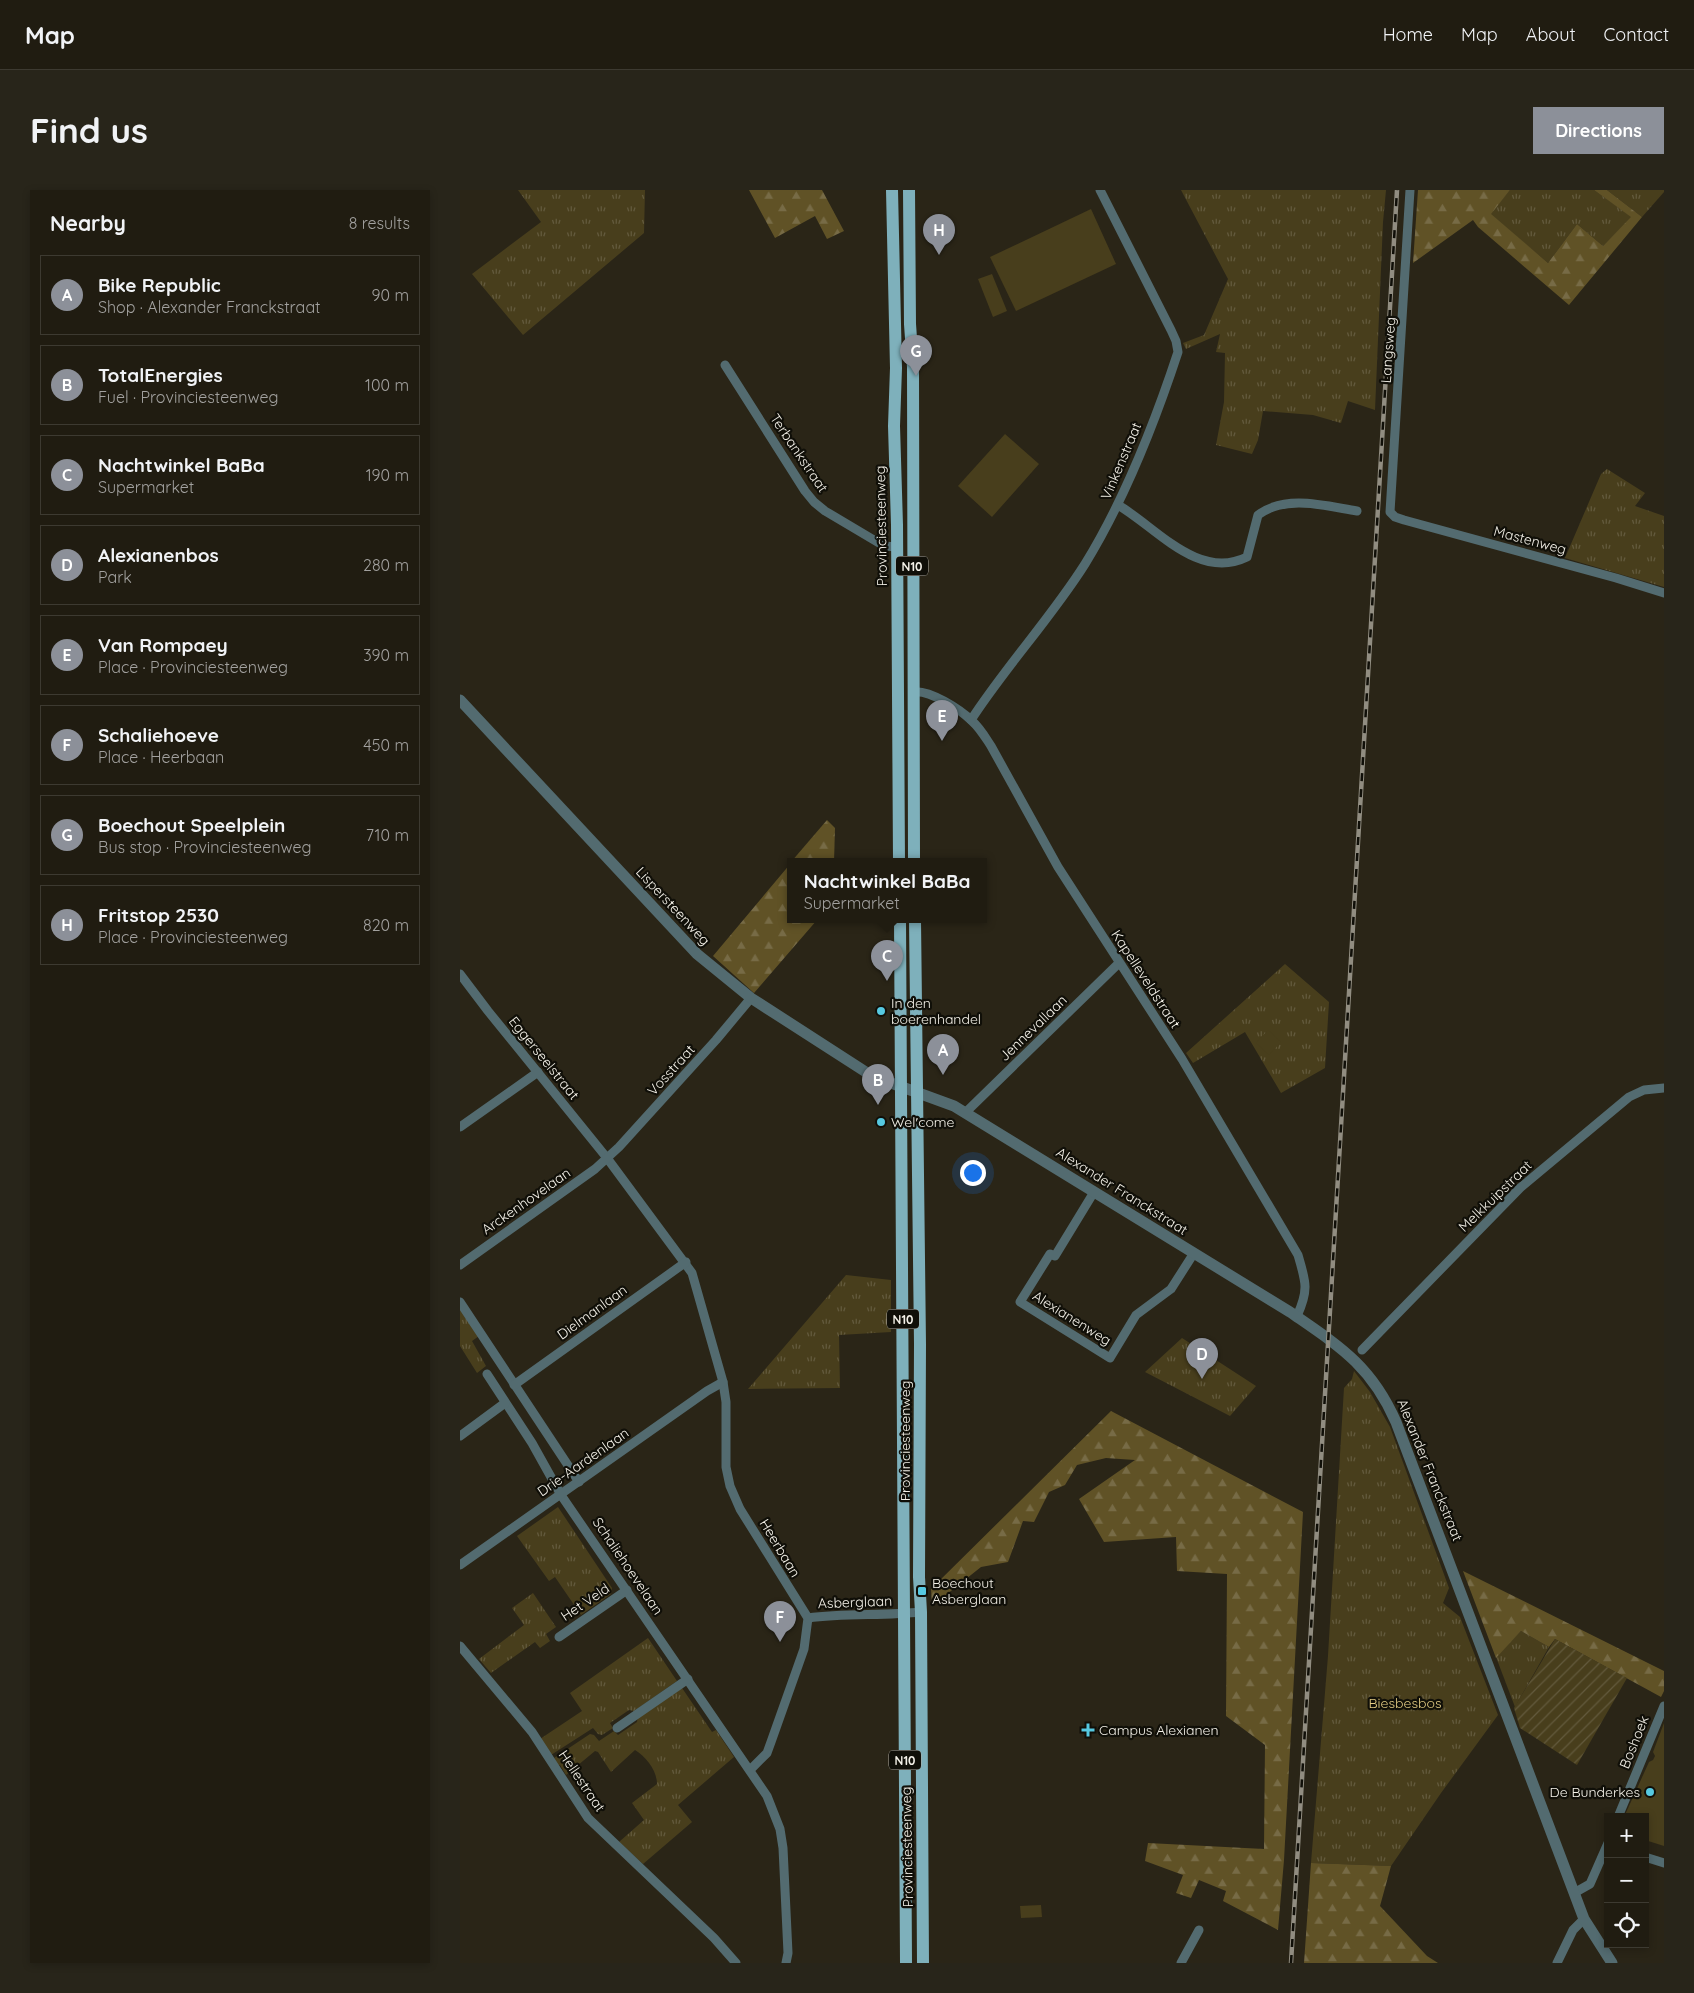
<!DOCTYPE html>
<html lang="en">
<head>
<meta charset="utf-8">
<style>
  :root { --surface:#201c11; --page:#28251a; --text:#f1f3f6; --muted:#a2a19f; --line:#3d3a31; --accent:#8c9099 }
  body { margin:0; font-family:Quicksand,sans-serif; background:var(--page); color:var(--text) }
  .controls { position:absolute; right:15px; bottom:15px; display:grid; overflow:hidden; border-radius:0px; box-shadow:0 2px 8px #0003 }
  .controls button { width:45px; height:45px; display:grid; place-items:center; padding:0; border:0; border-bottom:1px solid var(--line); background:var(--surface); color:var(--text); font:25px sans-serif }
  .you { position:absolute; left:512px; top:982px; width:18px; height:18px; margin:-12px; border:4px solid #fff; border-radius:50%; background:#1a73e8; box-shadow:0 0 0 8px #1a73e833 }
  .badge { display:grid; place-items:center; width:32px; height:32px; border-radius:50%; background:var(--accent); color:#fff; font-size:16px; font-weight:700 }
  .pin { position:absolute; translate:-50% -41px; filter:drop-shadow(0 1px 2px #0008) }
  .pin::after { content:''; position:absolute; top:26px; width:18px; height:15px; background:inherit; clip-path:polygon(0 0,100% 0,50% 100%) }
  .popup { position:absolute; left:327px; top:668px; width:200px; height:65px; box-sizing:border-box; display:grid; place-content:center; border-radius:0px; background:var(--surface); filter:drop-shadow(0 1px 4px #0005); font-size:16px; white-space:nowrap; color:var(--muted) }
  .popup b { font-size:19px; color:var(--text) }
  .popup::after { content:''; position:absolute; left:50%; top:100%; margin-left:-10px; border:10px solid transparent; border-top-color:var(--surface) }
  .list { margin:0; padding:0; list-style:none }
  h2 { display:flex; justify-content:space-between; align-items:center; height:65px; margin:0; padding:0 20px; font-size:21px }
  h2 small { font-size:16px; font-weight:400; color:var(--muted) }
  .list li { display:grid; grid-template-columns:32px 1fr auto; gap:15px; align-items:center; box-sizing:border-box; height:80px; margin:0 10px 10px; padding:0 10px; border:1px solid var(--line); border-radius:0px }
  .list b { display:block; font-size:19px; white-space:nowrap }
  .list p { margin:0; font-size:16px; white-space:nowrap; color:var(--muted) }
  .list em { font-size:16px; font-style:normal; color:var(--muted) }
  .icon { flex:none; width:28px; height:28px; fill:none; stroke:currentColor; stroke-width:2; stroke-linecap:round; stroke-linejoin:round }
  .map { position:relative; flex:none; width:1204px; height:1773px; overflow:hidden; border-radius:0px }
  header { display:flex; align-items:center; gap:30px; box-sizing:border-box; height:70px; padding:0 25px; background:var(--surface); border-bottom:1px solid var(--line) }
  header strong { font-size:24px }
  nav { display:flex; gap:28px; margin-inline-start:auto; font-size:18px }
  .intro { display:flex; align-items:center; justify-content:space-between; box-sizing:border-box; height:120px; padding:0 30px }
  h1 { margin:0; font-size:35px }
  .button { padding:12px 22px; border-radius:0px; background:var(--accent); color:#fff; font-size:18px; font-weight:700 }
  main { display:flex; gap:30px; padding:0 30px }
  aside { flex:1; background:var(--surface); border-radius:0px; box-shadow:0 2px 8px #0003 }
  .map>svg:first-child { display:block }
</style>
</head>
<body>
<header>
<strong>Map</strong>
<nav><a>Home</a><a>Map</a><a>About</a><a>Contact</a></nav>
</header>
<div class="intro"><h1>Find us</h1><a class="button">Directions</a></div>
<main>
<aside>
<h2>Nearby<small>8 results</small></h2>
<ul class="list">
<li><span class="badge">A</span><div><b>Bike Republic</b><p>Shop · Alexander Franckstraat</p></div><em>90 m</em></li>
<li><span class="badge">B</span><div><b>TotalEnergies</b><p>Fuel · Provinciesteenweg</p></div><em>100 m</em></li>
<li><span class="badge">C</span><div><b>Nachtwinkel BaBa</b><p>Supermarket</p></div><em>190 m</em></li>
<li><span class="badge">D</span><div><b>Alexianenbos</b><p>Park</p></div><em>280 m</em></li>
<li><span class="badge">E</span><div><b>Van Rompaey</b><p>Place · Provinciesteenweg</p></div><em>390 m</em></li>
<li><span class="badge">F</span><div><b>Schaliehoeve</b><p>Place · Heerbaan</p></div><em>450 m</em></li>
<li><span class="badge">G</span><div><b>Boechout Speelplein</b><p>Bus stop · Provinciesteenweg</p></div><em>710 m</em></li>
<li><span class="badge">H</span><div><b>Fritstop 2530</b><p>Place · Provinciesteenweg</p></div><em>820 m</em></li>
</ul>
</aside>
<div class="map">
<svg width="1204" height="1773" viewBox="0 0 1204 1773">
  <defs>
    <pattern id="grass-tufts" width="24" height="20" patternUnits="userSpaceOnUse" patternTransform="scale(1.25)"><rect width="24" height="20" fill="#483e1c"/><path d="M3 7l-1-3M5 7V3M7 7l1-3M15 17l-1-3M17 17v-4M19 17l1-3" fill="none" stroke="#635a3d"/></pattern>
    <pattern id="forest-firs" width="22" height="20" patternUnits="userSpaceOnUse" patternTransform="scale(1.25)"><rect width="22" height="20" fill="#605226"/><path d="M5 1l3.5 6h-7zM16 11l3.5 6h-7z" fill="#776b46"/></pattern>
    <pattern id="garden-furrows" width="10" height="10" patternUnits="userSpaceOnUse" patternTransform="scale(1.25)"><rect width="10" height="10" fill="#483e1c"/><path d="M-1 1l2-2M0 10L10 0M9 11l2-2" fill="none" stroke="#635a3d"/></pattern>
  </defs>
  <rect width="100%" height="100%" fill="#2a2517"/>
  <g fill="url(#grass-tufts)">
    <path d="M58 0H185L184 43 63 145 12 84 81 32Z"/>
    <path d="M721 0H926L923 32 915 220 888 211 881 233 853 225 803 221 798 250 792 264 756 255 764 212 765 163 756 162 760 144 726 159 723 153 744 145 768 89Z"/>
    <path d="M1050 0H1134L1172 27 1143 56 1117 34 1088 73 1030 24Z"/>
    <path d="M1147 0H1204V2L1182 27Z"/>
    <path d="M1147 279 1185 303 1175 316 1204 326V397L1105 368 1141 284Z"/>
    <path d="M825 774 869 812 865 878 821 903 785 842 733 873 726 863Z"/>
    <path d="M386 1085 431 1090V1142L379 1145 380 1198 288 1199Z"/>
    <path d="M0 1118 19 1146 12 1151 26 1176 17 1183 0 1156Z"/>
    <path d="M722 1148 796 1196 770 1226 685 1182Z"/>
    <path d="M894 1181 910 1202 930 1237 989 1398 983 1413 1000 1427 1038 1525 981 1603 931 1676 851 1673 868 1466 884 1198 892 1189Z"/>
    <path d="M98 1317 152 1398 151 1404 121 1425 95 1387 89 1391 57 1346Z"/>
    <path d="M73 1403 96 1437 86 1444 90 1451 80 1458 75 1452 31 1483 19 1469 64 1435 52 1418Z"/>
    <path d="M1061 1441 1089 1457 1055 1517 1036 1467Z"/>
    <path d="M188 1448 217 1491 174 1521 169 1520 150 1533 153 1538 142 1545 138 1544 133 1538 91 1565 80 1549 122 1521 110 1503Z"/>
    <path d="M222 1498 252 1542 256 1540 274 1567 218 1615 232 1632 183 1674 159 1652 184 1630 172 1613 197 1594C197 1580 186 1567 175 1560L151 1582 138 1562 135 1561 106 1585 100 1575 98 1576 94 1568 130 1544 134 1545 139 1551 154 1541 158 1545 177 1532 178 1526Z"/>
  </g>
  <g fill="url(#forest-firs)">
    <path d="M289 0H362L384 41 367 49 355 26 315 48Z"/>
    <path d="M958 0H1050L1031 24 1088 73 1117 34 1143 56 1171 27 1134 0H1147L1182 27 1109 115 1018 37 1013 30 953 73Z"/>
    <path d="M367 630 375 638 374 672H331Z"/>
    <path d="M331 673V730H357L294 803 253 766Z"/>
    <path d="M651 1221 843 1322 824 1670 818 1740 763 1711 766 1701 739 1690 731 1708 716 1703 723 1685 685 1671 688 1653 804 1659 805 1555 766 1526 767 1384 717 1381 716 1347 644 1352 619 1309 675 1270 646 1268 617 1275 605 1295 589 1302 574 1332 563 1331 548 1372 521 1377 472 1416 471 1399Z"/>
    <path d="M1003 1381 1204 1481V1501L1201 1507 1095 1449 1089 1457 1061 1441 1036 1468Z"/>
    <path d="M851 1673 931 1676 920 1716 967 1766 978 1773H844Z"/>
  </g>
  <path fill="url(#garden-furrows)" d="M1095 1449 1167 1488 1117 1575 1060 1538 1054 1518Z"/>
  <g fill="#483e1c">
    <path d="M631 19 656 74 556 121 530 67Z"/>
    <path d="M532 84 547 121 533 127 518 89Z"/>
    <path d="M545 244 579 274 532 327 498 296Z"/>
    <path d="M808 840 821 852 809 865 796 853Z"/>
    <path d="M1204 1533V1656L1185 1650V1627H1164L1189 1572 1193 1570 1195 1566 1193 1562Z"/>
    <path d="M581 1715 582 1727 561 1728 560 1716Z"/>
  </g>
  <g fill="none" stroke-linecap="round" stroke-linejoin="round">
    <g stroke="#536b70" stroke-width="9">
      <path d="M950 0 930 322 935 327 944 330 1156 388 1204 403"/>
      <path d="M265 175 345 301 354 312 365 321 424 356 437 357"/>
      <path d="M658 315C696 337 738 391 787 367L798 325C826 304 866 316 897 321"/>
      <path d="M453 502C469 499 501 520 512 531 520 538 525 547 531 556L598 677 722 869 838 1065C846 1092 849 1100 837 1126"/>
      <path d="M511 530C546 476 591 428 625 374 665 309 694 235 718 162L716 151 711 140 640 0"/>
      <path d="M0 784 28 821 147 968 232 1083 263 1192 266 1212V1277L270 1296 280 1319 348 1428 344 1459 311 1552 307 1563 290 1580"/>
      <path d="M505 923 659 773"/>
      <path d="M0 937 78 882"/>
      <path d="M634 1002 595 1066 590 1064 560 1112 650 1168 676 1125 711 1099 734 1063"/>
      <path d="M0 1075 135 979 159 957 256 850 291 808"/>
      <path d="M0 1112 119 1292"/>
      <path d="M902 1160 1060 998 1169 907 1184 900 1204 898"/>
      <path d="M27 1184 72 1253 101 1305 307 1606 320 1639 323 1658 328 1763 326 1773"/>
      <path d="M54 1195 226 1072"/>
      <path d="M0 1246 45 1213"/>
      <path d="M0 1375 247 1201 263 1192"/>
      <path d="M348 1428C385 1423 423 1426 461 1422"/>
      <path d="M99 1447 167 1400"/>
      <path d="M0 1456 72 1542 128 1628 254 1748 276 1773"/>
      <path d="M157 1538 228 1489"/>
      <path d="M1158 1627 1204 1516"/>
      <path d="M1185 1667 1204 1673"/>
      <path d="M1114 1703 1130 1694 1148 1653"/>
      <path d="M721 1773 739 1740"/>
      <path d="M1097 1773 1113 1740 1124 1729"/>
    </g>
    <path stroke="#536b70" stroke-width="11" d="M0 510 237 764 291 808 412 886 494 916 830 1122C879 1156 911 1175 936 1232L1124 1729 1152 1773"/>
    <g stroke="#7eb0bb" stroke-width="12">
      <path d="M432 0 436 178 434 236 437 335 439 672"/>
      <path d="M449 0 450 134 453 177 454 672"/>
      <path d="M440 730 446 1773"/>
      <path d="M455 730 460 1154 459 1387 461 1422 463 1773"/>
    </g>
    <defs>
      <path id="rail" d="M831 1773 937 0"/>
    </defs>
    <use href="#rail" stroke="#918d81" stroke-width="4.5"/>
    <use href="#rail" stroke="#100f08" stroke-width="2.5" stroke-dasharray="8" stroke-linecap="butt"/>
  </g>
  <g fill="#56c9e1" stroke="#100f08" stroke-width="2">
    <circle cx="421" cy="821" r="5"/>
    <circle cx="421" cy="932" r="5"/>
    <rect x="457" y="1396" width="10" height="10" rx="2.5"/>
    <path d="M625.5 1532.5h5v5h5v5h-5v5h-5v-5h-5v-5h5z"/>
    <circle cx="1190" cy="1602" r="5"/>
  </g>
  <g text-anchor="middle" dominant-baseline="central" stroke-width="4.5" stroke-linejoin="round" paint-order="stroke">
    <g fill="#100f08" stroke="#b0ada5" stroke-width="1">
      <rect x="436" y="366.5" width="32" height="19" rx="4"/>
      <rect x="427" y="1119.5" width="32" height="19" rx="4"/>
      <rect x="429" y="1560.5" width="32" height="19" rx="4"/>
    </g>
    <g font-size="12" font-weight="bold" fill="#f4f1e8">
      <text x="452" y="376">N10</text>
      <text x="443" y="1129">N10</text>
      <text x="445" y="1570">N10</text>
    </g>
    <g font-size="14" fill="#f4f1e8" stroke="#100f08">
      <text transform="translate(928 160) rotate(-86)">Langsweg</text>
      <text transform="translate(339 263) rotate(56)">Terbankstraat</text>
      <text transform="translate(661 271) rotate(-67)">Vinkenstraat</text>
      <text transform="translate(421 336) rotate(-91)">Provinciesteenweg</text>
      <text transform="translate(1070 350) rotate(15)">Mastenweg</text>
      <text transform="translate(213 716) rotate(47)">Lispersteenweg</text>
      <text transform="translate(686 789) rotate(57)">Kapelleveldstraat</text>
      <text transform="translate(573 838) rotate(-44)">Jennevallaan</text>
      <text transform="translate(84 868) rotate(51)">Eggerseelstraat</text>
      <text transform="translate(211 880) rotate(-48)">Vosstraat</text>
      <text transform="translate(662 1001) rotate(32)">Alexander Franckstraat</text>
      <text transform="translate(1035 1006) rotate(-44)">Melkkuipstraat</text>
      <text transform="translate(66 1011) rotate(-35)">Arckenhovelaan</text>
      <text transform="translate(132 1122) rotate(-36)">Dielmanlaan</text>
      <text transform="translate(612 1128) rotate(32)">Alexianenweg</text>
      <text transform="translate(445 1251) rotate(-90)">Provinciesteenweg</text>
      <text transform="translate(123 1272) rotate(-35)">Drie-Aardenlaan</text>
      <text transform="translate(970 1280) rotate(68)">Alexander Franckstraat</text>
      <text transform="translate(320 1358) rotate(59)">Heerbaan</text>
      <text transform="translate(168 1376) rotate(56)">Schaliehoevelaan</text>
      <text transform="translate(125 1412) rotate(-34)">Het Veld</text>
      <text transform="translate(395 1412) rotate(-2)">Asberglaan</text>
      <text transform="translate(1174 1552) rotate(-68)">Boshoek</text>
      <text transform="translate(122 1591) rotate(56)">Hellestraat</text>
      <text transform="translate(447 1657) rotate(-91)">Provinciesteenweg</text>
    </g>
    <g font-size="14" fill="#f4f1e8" stroke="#100f08" text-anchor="start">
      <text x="431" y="813">In den<tspan x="431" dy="16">boerenhandel</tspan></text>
      <text x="431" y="932">Wel'come</text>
      <text x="472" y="1393">Boechout<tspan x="472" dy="16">Asberglaan</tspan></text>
      <text x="639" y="1540">Campus Alexianen</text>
      <text x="1180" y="1602" text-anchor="end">De Bunderkes</text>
    </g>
    <g font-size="14" fill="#e2cb83" stroke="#100f08">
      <text x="945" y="1513">Biesbesbos</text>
    </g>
  </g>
</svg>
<div class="controls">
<button>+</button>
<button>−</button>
<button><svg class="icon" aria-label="locate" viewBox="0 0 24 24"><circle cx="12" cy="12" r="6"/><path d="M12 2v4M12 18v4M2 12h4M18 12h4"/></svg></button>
</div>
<div class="you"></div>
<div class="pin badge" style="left:483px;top:885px">A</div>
<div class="pin badge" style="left:418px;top:915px">B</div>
<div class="pin badge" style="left:427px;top:791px">C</div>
<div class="popup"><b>Nachtwinkel BaBa</b>Supermarket</div>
<div class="pin badge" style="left:742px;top:1189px">D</div>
<div class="pin badge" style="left:482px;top:551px">E</div>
<div class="pin badge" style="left:320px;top:1452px">F</div>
<div class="pin badge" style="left:456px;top:186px">G</div>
<div class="pin badge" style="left:479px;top:65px">H</div>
</div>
</main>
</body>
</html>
